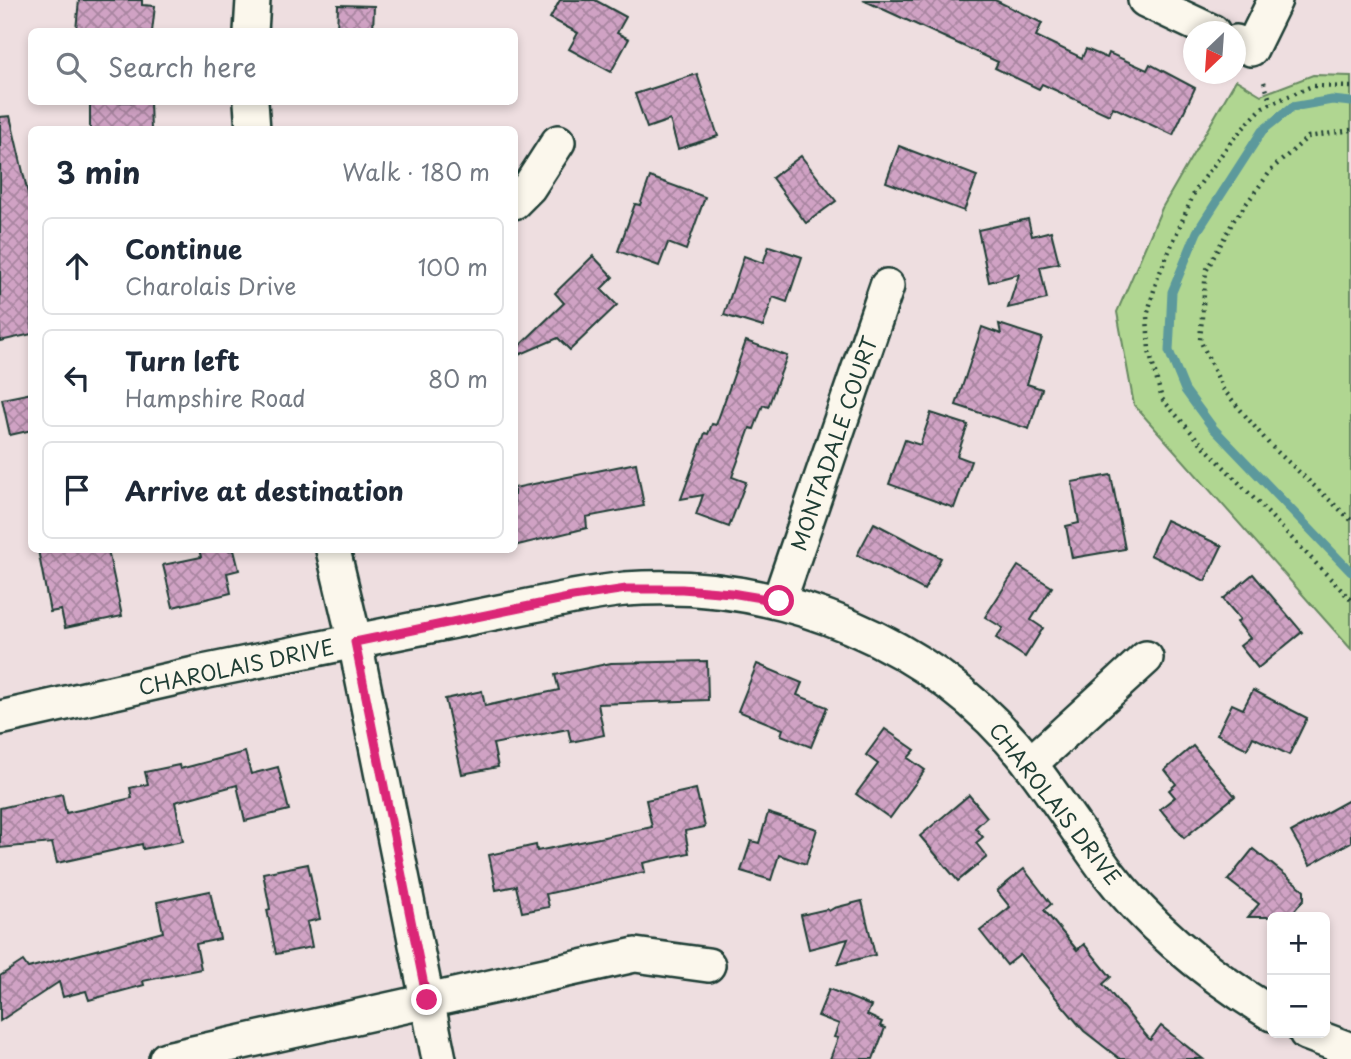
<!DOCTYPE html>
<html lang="en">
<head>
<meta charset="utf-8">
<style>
  :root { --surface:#fff; --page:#f2f2f3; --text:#1f2937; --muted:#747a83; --line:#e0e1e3 }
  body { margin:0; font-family:"Playpen Sans",sans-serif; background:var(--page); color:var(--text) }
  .controls { position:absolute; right:21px; bottom:21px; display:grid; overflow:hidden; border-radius:10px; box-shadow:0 4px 10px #0003 }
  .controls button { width:63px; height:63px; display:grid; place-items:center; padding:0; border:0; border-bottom:2px solid var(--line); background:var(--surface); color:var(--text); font:35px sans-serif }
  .compass { position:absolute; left:1183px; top:21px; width:63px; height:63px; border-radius:50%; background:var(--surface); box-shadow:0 4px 10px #0003; rotate:205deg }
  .stop { position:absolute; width:21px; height:21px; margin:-16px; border:5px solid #db2777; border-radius:50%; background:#fff }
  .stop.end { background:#db2777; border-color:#fff; box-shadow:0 2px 7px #0008 }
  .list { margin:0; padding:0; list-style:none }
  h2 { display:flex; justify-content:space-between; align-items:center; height:91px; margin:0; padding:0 28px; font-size:30px }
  h2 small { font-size:23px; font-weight:400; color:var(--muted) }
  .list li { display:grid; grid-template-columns:46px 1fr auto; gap:21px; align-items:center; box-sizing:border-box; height:98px; margin:0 14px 14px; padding:0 14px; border:2px solid var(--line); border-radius:10px }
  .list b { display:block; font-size:26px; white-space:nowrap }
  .list p { margin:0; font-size:23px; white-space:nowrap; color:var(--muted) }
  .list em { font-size:23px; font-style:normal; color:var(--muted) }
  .icon { flex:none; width:38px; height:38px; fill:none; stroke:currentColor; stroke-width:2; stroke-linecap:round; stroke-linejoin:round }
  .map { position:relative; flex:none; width:1351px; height:1059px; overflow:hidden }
  .search { position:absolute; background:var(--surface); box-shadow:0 4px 10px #0003; left:28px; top:28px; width:490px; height:77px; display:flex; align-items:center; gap:18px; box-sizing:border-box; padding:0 24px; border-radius:10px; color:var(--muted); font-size:26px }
  .panel { position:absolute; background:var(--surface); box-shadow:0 4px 10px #0003; left:28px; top:126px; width:490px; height:427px; border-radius:10px }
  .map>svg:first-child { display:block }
</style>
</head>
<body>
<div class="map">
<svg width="1351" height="1059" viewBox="0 0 1351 1059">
  <defs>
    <pattern id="building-cross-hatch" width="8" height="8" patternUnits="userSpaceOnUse" patternTransform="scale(1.75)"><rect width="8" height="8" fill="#d0a2c4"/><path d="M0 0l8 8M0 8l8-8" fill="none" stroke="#a885a0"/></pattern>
  </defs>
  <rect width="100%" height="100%" fill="#eedee0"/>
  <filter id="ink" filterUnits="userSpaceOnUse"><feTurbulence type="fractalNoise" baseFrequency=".0143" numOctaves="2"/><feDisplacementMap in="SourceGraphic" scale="14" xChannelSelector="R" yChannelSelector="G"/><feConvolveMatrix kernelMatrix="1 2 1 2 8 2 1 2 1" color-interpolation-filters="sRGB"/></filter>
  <g filter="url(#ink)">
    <path fill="#b0d691" stroke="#688a62" stroke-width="2" d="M1313 75 1351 76V649L1134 405 1117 312 1162 208 1236 80 1261 95Z"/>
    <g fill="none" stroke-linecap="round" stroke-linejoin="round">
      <path stroke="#5c999c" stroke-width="9" d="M1351 102 1332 100 1292 107 1262 131 1197 232 1172 292 1169 351 1185 390 1213 428 1351 572"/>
    </g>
    <g fill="url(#building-cross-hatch)" stroke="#1f3d34" stroke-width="2">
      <path d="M79 0H142V5L155 6 152 32 76 30Z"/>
      <path d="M560 0H595L626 17 617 33 629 39 611 72 569 49 578 33 550 18Z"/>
      <path d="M863 0H995L1042 23 1036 36 1082 58 1086 49 1107 58 1109 53 1147 70 1150 64 1195 88 1173 135 1113 107 1109 115 1042 84 1039 89 995 68 998 62Z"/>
      <path d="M338 5 374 6 373 32H337Z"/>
      <path d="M697 74 718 136 678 149 670 120 647 128 635 94Z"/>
      <path d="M90 102H150L151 130H90Z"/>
      <path d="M10 116 32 211V334L0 341V117Z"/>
      <path d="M899 146 977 176 964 211 886 182Z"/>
      <path d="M801 156 836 201 806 223 772 178Z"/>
      <path d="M650 177 705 197 686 250 668 243 659 266 618 251 635 204 640 205Z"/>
      <path d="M1028 219 1032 236 1051 231 1059 263 1040 267 1047 299 1008 308 1019 274 989 282 978 230Z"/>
      <path d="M769 246 802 257 787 302 773 297 763 327 724 315 744 256 763 263Z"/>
      <path d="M593 256 613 277 601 289 617 305 570 350 558 338 514 357V351L564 303 555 293Z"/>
      <path d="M999 324 1042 338 1027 384 1042 389 1029 429 956 405 982 327 1001 334Z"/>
      <path d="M746 341 787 356 768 407 763 405 754 429 750 428 732 477 746 482 729 527 696 515 703 495 681 499 705 433 708 434 712 424 716 425Z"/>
      <path d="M32 393V430L10 435 2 399Z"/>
      <path d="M931 413 968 425 957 456 971 461 954 508 889 484 905 440 920 445Z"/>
      <path d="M636 463 644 506 586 517 587 528 514 546V488Z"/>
      <path d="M1111 475 1125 549 1072 558 1066 526 1079 523 1072 482Z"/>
      <path d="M1166 520 1222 546 1205 581 1150 555Z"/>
      <path d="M874 523 941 558 924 590 857 555Z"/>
      <path d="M38 550H108L122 616 65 628 61 610 50 612Z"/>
      <path d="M199 550H234L239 570 227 573 231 593 173 607 163 565 201 557Z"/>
      <path d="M1018 566 1052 587 1031 620 1043 628 1025 657 996 638 1003 628 985 617Z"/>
      <path d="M1253 574 1302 632 1258 668 1240 646 1250 638 1237 622 1240 619 1223 599Z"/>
      <path d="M707 661 708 700 598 704 604 735 571 742 568 729 493 744 498 767 462 774 445 699 482 691 485 706 559 690 555 675 611 663Z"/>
      <path d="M757 664 802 683 797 695 827 707 811 747 781 735 783 729 738 711Z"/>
      <path d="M1253 690 1307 718 1289 755 1253 737 1247 749 1217 734 1232 704 1243 709Z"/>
      <path d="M885 729 915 750 908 758 925 770 890 818 856 794 878 764 866 755Z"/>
      <path d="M1193 746 1235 796 1184 838 1160 809 1175 797 1169 790 1176 784 1165 770Z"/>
      <path d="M245 752 251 774 278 767 289 810 245 821 237 785 175 802 183 841 143 849 142 844 57 863 52 843 0 848V808L62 794 66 813 132 798 130 788 148 784 145 772 179 765 180 769Z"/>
      <path d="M696 789 705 827 685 831 689 853 643 863 645 872 546 894 549 907 522 912 516 886 496 890 489 855 536 845 537 851 652 827 646 800Z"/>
      <path d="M969 795 987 817 975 828 983 837 976 843 987 857 958 881 920 836Z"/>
      <path d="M1351 799V842L1310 865 1291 832Z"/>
      <path d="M768 813 817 829 806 864 779 855 771 880 741 871 751 841 759 843Z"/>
      <path d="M1253 849 1304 890V899L1289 917H1248L1259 904 1228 880Z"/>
      <path d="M308 864 320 919 307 922 312 947 276 954 267 910 270 909 263 873Z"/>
      <path d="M1024 869 1051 904 1044 910 1077 950 1084 944 1111 977 1103 984 1150 1040 1161 1026 1203 1059H1120L1084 1031 1020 955 1007 965 980 931 1010 907 997 891Z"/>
      <path d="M210 891 220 939 196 944 201 969 143 981 144 985 89 1000 86 991 63 997 59 982 0 1021V976L23 961 28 968 163 932 157 902Z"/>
      <path d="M862 901 875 955 838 964 848 939 809 949 801 915 827 909 829 911 834 908Z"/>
      <path d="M829 989 871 1006 867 1015 882 1022 880 1026 885 1028 873 1059H830L838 1038 834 1037 839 1024 818 1016Z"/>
    </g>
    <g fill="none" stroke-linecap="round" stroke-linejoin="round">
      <defs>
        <g id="minor">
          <path d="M1145 0 1213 32"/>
          <path d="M251 32 253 0"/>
          <path d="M1236 42 1251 49 1275 0"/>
          <path d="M251 102 253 130"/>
          <path d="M514 202 529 187 558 142"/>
          <path d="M333 550 355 642 439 1059"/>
          <path d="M779 601 887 286"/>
          <path d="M0 718 203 672 573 597C590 594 608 591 625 589 780 578 936 642 1031 765 1057 799 1080 835 1105 869 1149 927 1210 976 1272 1014"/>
          <path d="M1030 764 1146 658"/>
          <path d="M1306 1033 1351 1050"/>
          <path d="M166 1059 635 955 708 965"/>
        </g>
      </defs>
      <use href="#minor" stroke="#1f3d34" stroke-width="38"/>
      <g stroke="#1f3d34" stroke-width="4.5" stroke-dasharray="2 5" stroke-linecap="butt">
        <path d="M1264 82 1271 103"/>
        <path d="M1351 87 1312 86 1263 107 1232 140 1195 191 1157 279 1147 316 1149 351 1162 399 1199 441 1351 600"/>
        <path d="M1351 130 1308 137 1273 168 1234 220 1206 271 1200 340 1223 389 1270 445 1351 520"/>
      </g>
      <use href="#minor" stroke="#fbf7ec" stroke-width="33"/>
    </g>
  </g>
  <g fill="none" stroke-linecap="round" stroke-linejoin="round" filter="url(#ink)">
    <path stroke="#db2777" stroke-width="9" d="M427 1000 355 642 573 597 626 589H682L731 593 779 601"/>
  </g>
  <g text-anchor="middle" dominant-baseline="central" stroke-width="5" stroke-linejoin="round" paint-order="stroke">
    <g font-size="21" fill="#1f3d34" stroke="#fbf7ec">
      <text transform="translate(833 443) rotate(-71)">MONTADALE COURT</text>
      <text transform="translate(236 666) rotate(-12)">CHAROLAIS DRIVE</text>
      <text transform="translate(1056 803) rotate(52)">CHAROLAIS DRIVE</text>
    </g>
  </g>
</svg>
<div class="controls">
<button>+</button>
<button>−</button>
</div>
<svg class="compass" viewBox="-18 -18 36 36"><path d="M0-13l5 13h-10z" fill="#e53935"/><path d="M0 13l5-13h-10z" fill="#747a83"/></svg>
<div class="stop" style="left:779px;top:601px"></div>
<div class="stop end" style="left:427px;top:1000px"></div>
<div class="search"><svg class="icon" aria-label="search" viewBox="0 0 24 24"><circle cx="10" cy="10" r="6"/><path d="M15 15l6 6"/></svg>Search here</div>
<section class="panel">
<h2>3 min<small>Walk · 180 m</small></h2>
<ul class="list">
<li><svg class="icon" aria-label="ahead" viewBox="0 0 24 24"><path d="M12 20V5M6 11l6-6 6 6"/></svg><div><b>Continue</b><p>Charolais Drive</p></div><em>100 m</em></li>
<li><svg class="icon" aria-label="left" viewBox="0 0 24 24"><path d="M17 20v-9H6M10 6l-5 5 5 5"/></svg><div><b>Turn left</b><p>Hampshire Road</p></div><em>80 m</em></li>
<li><svg class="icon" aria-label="arrive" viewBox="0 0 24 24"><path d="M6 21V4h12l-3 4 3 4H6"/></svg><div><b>Arrive at destination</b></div></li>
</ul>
</section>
</div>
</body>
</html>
